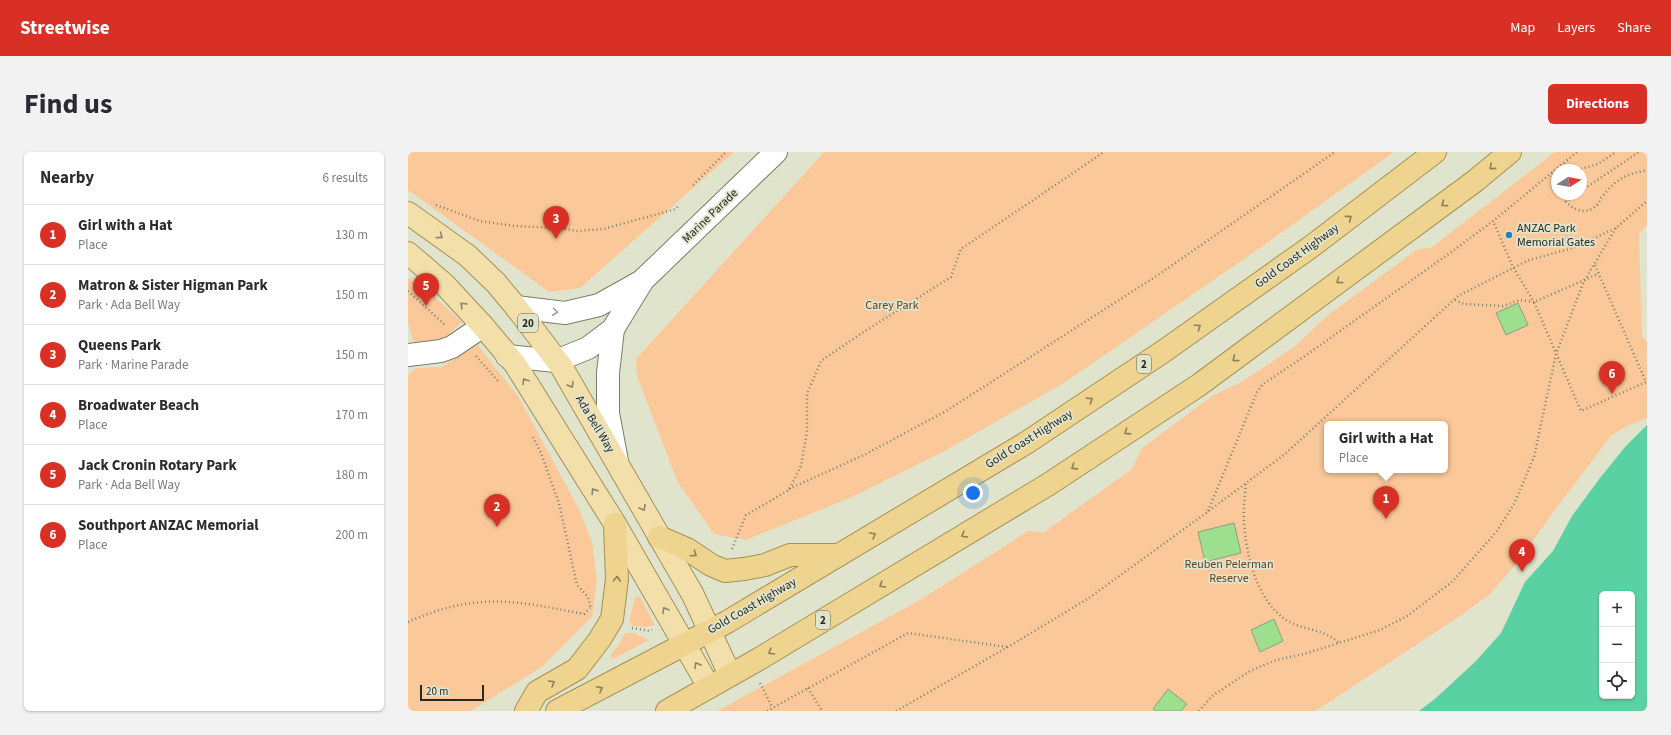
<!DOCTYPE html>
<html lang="en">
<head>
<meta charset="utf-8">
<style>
  :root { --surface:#fff; --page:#f2f2f3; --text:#2b2b33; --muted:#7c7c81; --line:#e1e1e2; --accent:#d93025 }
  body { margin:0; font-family:"Source Sans 3",sans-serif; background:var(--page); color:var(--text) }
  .controls { position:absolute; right:12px; bottom:12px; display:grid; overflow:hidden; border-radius:6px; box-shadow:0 1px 3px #0004 }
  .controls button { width:36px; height:36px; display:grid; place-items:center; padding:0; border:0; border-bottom:1px solid var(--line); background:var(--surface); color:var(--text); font:20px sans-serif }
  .compass { position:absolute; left:1143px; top:12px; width:36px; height:36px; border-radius:50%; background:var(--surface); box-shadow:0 1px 3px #0004; rotate:79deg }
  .scale { position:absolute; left:12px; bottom:10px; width:64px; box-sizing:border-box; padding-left:4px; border:2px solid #282a21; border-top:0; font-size:11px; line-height:14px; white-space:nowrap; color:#282a21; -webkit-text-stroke:3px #e0e4cd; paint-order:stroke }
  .you { position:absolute; left:565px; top:341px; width:14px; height:14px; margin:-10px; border:3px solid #fff; border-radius:50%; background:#1a73e8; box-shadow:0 0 0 6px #1a73e833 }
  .badge { display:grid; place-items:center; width:26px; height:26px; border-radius:50%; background:var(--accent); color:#fff; font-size:13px; font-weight:700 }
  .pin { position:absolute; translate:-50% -33px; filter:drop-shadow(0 1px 2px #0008) }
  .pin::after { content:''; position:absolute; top:21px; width:14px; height:12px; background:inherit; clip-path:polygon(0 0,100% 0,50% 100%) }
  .popup { position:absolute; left:916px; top:269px; width:124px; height:52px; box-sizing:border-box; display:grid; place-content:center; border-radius:6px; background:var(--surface); filter:drop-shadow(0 1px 3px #0005); font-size:13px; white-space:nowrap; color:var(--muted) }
  .popup b { font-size:15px; color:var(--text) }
  .popup::after { content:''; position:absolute; left:50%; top:100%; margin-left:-8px; border:8px solid transparent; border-top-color:var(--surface) }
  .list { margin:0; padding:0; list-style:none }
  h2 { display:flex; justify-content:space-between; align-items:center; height:52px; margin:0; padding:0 16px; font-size:17px }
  h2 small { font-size:13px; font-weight:400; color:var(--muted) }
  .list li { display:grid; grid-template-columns:26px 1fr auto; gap:12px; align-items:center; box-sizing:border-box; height:60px; padding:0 16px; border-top:1px solid var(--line) }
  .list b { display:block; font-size:15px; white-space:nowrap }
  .list p { margin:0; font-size:13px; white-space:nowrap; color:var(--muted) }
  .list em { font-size:13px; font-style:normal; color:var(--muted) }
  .icon { flex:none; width:22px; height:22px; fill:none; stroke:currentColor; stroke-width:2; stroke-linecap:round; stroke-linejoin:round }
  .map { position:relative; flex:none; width:1239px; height:559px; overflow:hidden; border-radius:6px }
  header { display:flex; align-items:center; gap:24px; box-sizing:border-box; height:56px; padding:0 20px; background:var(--accent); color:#fff }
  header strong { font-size:19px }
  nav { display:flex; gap:22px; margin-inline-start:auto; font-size:14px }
  .intro { display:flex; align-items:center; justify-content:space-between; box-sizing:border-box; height:96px; padding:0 24px }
  h1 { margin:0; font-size:28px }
  .button { padding:10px 18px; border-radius:6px; background:var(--accent); color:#fff; font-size:14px; font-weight:700 }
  main { display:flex; gap:24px; padding:0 24px }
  aside { flex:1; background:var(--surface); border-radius:6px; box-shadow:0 1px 3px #0004 }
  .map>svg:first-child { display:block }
</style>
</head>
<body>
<header>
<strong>Streetwise</strong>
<nav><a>Map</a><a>Layers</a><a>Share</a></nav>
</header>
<div class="intro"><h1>Find us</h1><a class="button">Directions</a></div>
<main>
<aside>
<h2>Nearby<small>6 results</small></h2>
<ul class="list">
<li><span class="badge">1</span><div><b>Girl with a Hat</b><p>Place</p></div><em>130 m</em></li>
<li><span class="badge">2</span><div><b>Matron &amp; Sister Higman Park</b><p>Park · Ada Bell Way</p></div><em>150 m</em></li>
<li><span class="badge">3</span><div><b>Queens Park</b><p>Park · Marine Parade</p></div><em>150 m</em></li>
<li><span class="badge">4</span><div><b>Broadwater Beach</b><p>Place</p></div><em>170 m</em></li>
<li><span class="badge">5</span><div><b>Jack Cronin Rotary Park</b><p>Park · Ada Bell Way</p></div><em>180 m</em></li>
<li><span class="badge">6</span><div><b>Southport ANZAC Memorial</b><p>Place</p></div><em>200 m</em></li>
</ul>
</aside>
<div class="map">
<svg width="1239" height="559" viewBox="0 0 1239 559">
  <rect width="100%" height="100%" fill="#e0e4cd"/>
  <g fill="#fbc999" fill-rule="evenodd">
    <path d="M0 0H326L172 136 141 140 0 38Z"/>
    <path d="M416 0H986L852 96 656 231 535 300 442 346 338 388 306 382 269 329 229 224 228 207Z"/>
    <path d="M1147 0H1239V73L1231 82 1234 184 1239 190V266L1219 274 1203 284 1144 362 1110 410 1081 443 1049 466 908 559H309L512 448 620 379 636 380 724 317 734 296 804 244 835 229 886 195 919 164 1008 98 1024 95ZM1149 18H1173V42H1149ZM919 272H1037V318H919Z"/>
    <path d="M0 126 20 139 54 170 34 188 6 191 0 171Z"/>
    <path d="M68 191 110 244 172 359 184 390 189 429 184 465 134 515 63 559H0V223L8 216 34 215Z"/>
    <path d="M227 445H232L247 473 237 475 224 474 221 469Z"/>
    <path d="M217 481H226L241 488 205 507 202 504 210 494Z"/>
  </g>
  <path fill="#59d1a2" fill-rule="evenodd" d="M1239 273V559H1011L1028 546 1068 509 1093 481 1117 430 1145 399 1164 364 1192 326 1217 295ZM1194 442H1224V544H1194Z"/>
  <g fill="#9edf8e" stroke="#8d9c8a">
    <path d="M1110 151 1120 173 1098 183 1088 161Z"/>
    <path d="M826 371 833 401 797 410 790 380Z"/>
    <path d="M866 467 875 489 852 500 843 478Z"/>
    <path d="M760 537 779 552 773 559H747L745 557Z"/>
  </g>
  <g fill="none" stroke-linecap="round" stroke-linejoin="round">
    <defs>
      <path id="minor" d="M0 203 33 199 44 195 75 174"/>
      <g id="tertiary">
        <path d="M108 155 157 161 191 153 234 129"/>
        <path d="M205 177 200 221V261L209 309"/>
        <path d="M99 204 148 209 180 196 205 177 235 128 368 0"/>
      </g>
      <g id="primary">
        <path d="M0 61 60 104 88 131 108 155 153 214 285 443 322 523"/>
        <path d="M0 101 36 132 75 174 107 212 207 372 301 535"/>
      </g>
      <g id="trunk">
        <path d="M251 385 279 397 303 413 317 419 336 417 357 413 382 403H431"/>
        <path d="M118 559 129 540 169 517 192 487 204 467 209 427 207 372"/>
        <path d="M149 559 319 470 618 291 756 199 904 94 1027 0"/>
        <path d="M259 559 351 507 641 332 791 233 1067 29 1102 0"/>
      </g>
    </defs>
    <use href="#minor" stroke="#7a7e69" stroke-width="24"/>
    <use href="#tertiary" stroke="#7a7e69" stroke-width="24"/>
    <use href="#primary" stroke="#a59156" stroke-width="24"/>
    <use href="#trunk" stroke="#a59156" stroke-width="24"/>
    <g stroke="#7e8171" stroke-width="2.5" stroke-dasharray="1 3" stroke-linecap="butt">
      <path d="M1169 18 1190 12 1208 0"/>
      <path d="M285 33 318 0"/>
      <path d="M1173 39 1231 0"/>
      <path d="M1154 42C1159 56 1176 65 1188 54 1190 52 1192 49 1193 46 1199 39 1205 31 1213 27 1220 22 1230 20 1239 18"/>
      <path d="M1157 50 1169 42"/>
      <path d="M28 53 72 69 106 74 152 76 169 79 195 77 268 57 271 52"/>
      <path d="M1187 113 1238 230 1173 259 1126 150 1190 122"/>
      <path d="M0 139 38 174"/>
      <path d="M1047 148 1056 152 1095 154 1112 148 1126 150 1105 115 1085 69"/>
      <path d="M68 204 91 230"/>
      <path d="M125 285 133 301 151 351 169 433 180 445 183 457"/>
      <path d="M838 332C837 344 835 357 836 369 838 403 848 447 878 468 893 477 908 477 921 484 925 486 928 488 931 491"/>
      <path d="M381 337 456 303 538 259 750 123 927 0"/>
      <path d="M800 359 849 240 855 232 894 206 1042 101 1085 69 1169 0"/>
      <path d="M324 397 338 363 381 338 393 314 399 280V242L413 209 454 181 543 125 553 97 696 0"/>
      <path d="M0 470C21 461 43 453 65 451 102 446 139 455 176 462L182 456"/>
      <path d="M224 476 242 479 244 478"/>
      <path d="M352 531 364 555"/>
      <path d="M400 536 414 559"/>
      <path d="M359 559 500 481 599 495"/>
      <path d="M488 559 600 495 681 446 798 361 877 302 1050 144 1121 108 1165 96 1208 76 1239 49"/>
      <path d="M791 559 804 544 842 519 868 508 896 502 972 478 999 464 1045 429 1089 379 1106 352 1126 305 1148 202 1176 129 1208 76"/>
    </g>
    <use href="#minor" stroke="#fff" stroke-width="22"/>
    <use href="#tertiary" stroke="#fff" stroke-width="22"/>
    <use href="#primary" stroke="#f2dfaa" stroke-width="22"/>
    <use href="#trunk" stroke="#eed48e" stroke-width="22"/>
  </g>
  <defs><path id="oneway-chevron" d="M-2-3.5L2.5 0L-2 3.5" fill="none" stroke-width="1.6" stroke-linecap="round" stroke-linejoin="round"/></defs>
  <g stroke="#8b7f58">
    <use href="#oneway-chevron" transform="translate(1084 15) rotate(140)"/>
    <use href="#oneway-chevron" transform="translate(1036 52) rotate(144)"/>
    <use href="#oneway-chevron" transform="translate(941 66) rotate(-37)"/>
    <use href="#oneway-chevron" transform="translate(931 129) rotate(144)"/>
    <use href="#oneway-chevron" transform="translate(790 175) rotate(-35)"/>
    <use href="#oneway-chevron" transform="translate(827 207) rotate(143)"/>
    <use href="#oneway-chevron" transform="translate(682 248) rotate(-33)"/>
    <use href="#oneway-chevron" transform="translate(719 280) rotate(147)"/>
    <use href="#oneway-chevron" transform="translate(666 315) rotate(147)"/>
    <use href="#oneway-chevron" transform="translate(465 383) rotate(-31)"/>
    <use href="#oneway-chevron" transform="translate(556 383) rotate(149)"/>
    <use href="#oneway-chevron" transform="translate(286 402) rotate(34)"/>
    <use href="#oneway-chevron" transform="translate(209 427) rotate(-87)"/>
    <use href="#oneway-chevron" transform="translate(474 433) rotate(149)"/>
    <use href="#oneway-chevron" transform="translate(363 500) rotate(149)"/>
    <use href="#oneway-chevron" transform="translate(144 531) rotate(-30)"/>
    <use href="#oneway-chevron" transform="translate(192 537) rotate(-27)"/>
  </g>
  <g stroke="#8d8466">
    <use href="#oneway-chevron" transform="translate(32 84) rotate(36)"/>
    <use href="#oneway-chevron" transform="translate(55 153) rotate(-133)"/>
    <use href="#oneway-chevron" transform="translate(117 229) rotate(-122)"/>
    <use href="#oneway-chevron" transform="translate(163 233) rotate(59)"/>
    <use href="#oneway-chevron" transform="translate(186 339) rotate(-122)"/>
    <use href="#oneway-chevron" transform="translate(235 356) rotate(60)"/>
    <use href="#oneway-chevron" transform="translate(257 458) rotate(-120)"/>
    <use href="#oneway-chevron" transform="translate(289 513) rotate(-120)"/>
  </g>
  <use stroke="#9e9f9b" href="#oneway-chevron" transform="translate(147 160) rotate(7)"/>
  <circle fill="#2f80b1" stroke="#e0e4cd" stroke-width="1.5" cx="1101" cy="83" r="4"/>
  <g text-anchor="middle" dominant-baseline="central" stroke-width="3.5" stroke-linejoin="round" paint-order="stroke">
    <g fill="#e0e4cd" stroke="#5f6255" stroke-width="1">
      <rect x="110" y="162" width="20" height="18" rx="3"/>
      <rect x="729" y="203" width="14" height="18" rx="3"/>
      <rect x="408" y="459" width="14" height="18" rx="3"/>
    </g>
    <g font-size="11" font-weight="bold" fill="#282a21">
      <text x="120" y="171">20</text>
      <text x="736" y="212">2</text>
      <text x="415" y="468">2</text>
    </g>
    <g font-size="12" fill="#282a21" stroke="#e0e4cd">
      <text transform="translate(302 64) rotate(-44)">Marine Parade</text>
      <text transform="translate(889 104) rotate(-36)">Gold Coast Highway</text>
      <text transform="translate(187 272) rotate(59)">Ada Bell Way</text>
      <text transform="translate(621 287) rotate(-32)">Gold Coast Highway</text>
      <text transform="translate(344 454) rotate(-30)">Gold Coast Highway</text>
    </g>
    <g font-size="12" fill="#282a21" stroke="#e0e4cd" text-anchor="start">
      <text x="1109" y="76">ANZAC Park<tspan x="1109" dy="14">Memorial Gates</tspan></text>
    </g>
    <g font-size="12" fill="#624323" stroke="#e0e4cd">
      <text x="484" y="153">Carey Park</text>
      <text x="821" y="412">Reuben Pelerman<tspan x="821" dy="14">Reserve</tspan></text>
    </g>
  </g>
</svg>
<div class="controls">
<button>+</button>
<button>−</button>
<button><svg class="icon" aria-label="locate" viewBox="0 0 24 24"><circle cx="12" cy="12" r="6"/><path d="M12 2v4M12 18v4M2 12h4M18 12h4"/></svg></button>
</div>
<svg class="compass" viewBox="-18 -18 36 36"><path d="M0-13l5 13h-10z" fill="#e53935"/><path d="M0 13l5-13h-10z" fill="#7c7c81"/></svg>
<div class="scale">20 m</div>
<div class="you"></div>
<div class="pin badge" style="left:978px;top:367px">1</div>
<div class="popup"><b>Girl with a Hat</b>Place</div>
<div class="pin badge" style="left:89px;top:375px">2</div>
<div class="pin badge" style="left:148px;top:87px">3</div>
<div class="pin badge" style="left:1114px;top:420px">4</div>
<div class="pin badge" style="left:18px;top:154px">5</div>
<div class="pin badge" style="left:1204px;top:242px">6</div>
</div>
</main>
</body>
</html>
